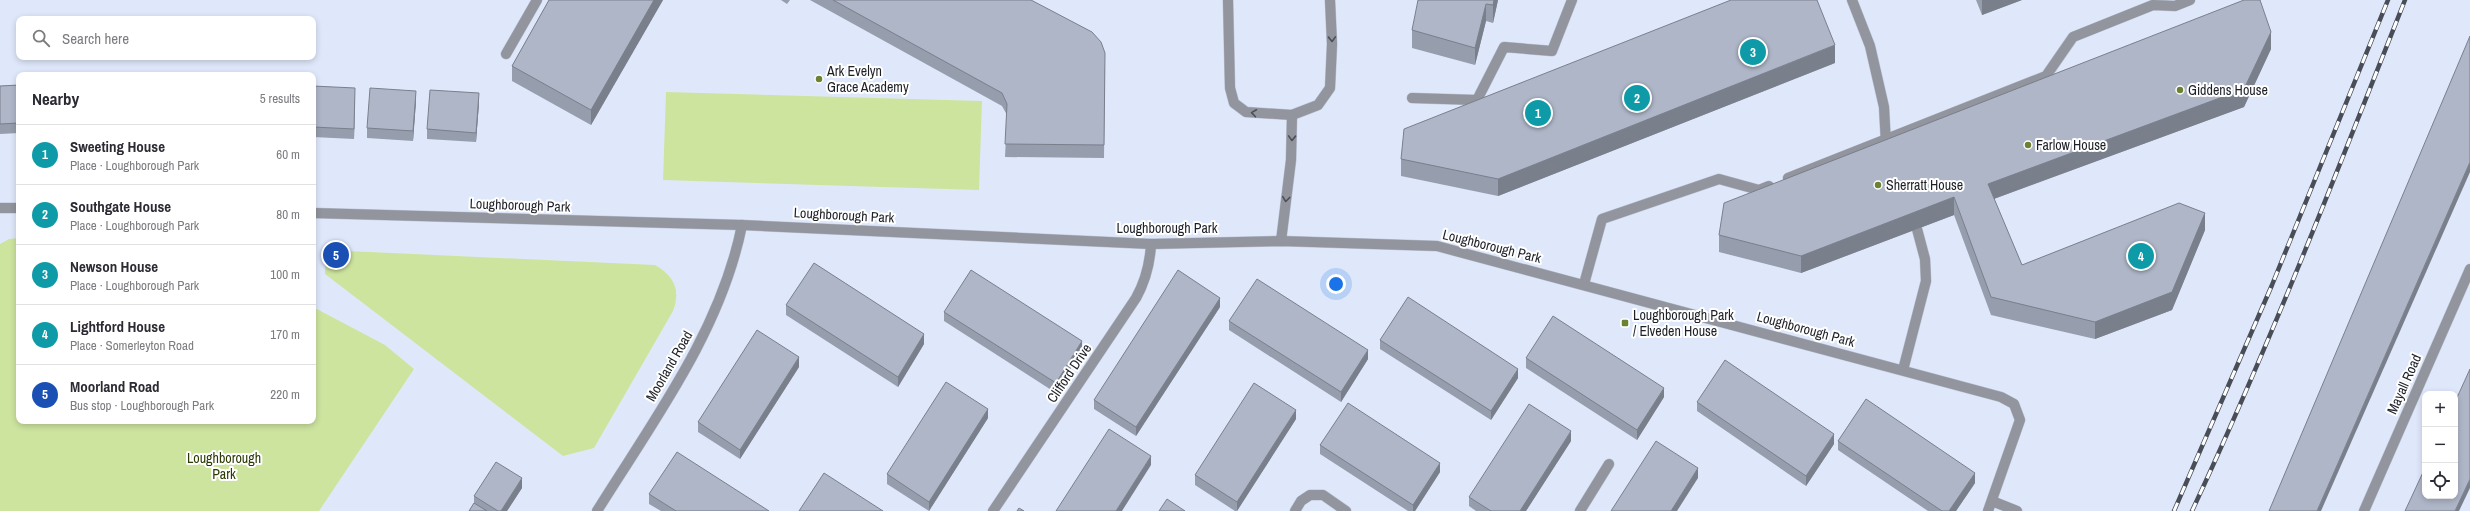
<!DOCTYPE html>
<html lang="en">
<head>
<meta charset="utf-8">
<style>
  :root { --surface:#fff; --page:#f2f2f3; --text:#2b2b33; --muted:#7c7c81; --line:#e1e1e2; --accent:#db2777 }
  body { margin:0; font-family:"Archivo Narrow",sans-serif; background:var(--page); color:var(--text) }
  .controls { position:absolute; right:12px; bottom:12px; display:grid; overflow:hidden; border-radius:8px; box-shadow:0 2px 6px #0003 }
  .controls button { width:36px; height:36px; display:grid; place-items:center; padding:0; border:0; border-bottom:1px solid var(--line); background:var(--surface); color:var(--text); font:20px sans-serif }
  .you { position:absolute; left:1336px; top:284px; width:14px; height:14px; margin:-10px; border:3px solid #fff; border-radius:50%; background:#1a73e8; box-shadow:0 0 0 6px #1a73e833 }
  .badge { display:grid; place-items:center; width:26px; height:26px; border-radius:50%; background:var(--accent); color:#fff; font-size:13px; font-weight:700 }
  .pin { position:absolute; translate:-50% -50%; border:2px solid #fff; box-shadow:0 1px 4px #0006 }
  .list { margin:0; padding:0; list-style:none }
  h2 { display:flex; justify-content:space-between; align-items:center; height:52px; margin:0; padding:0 16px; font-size:17px }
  h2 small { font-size:13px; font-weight:400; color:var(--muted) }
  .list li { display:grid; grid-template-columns:26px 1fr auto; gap:12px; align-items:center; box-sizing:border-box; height:60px; padding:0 16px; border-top:1px solid var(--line) }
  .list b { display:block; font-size:15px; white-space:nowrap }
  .list p { margin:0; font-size:13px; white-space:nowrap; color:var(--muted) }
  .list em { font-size:13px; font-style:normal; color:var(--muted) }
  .icon { flex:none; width:22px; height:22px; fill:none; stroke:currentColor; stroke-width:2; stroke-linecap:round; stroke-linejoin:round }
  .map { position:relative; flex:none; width:2470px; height:511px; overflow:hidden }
  .search { position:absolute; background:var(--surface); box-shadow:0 2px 6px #0003; left:16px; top:16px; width:300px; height:44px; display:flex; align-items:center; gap:10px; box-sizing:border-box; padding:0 14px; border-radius:8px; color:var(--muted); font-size:15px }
  .panel { position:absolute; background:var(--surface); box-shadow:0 2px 6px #0003; left:16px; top:72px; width:300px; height:352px; border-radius:8px }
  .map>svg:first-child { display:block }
</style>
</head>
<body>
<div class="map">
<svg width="2470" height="511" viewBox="0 0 2470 511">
  <rect width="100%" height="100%" fill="#dfe8fb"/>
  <g fill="#cde49f">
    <path d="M666 92 982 101 979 190 663 180Z"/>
    <path d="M19 238V421H313V307L385 345 414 369 319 511H0V244L9 239Z"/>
    <path d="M326 250 655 265C674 276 681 290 673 311L594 448 563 456 325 274Z"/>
  </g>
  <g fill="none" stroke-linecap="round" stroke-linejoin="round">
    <defs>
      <g id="lane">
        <path d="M1228 0 1230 88 1234 103 1246 112 1292 115 1318 105 1330 88 1332 44 1330 0"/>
        <path d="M1852 0 1870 46 1884 107 1886 144"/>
        <path d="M506 54 537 0"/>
        <path d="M1412 98 1477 100 1504 47 1552 51 1572 0"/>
        <path d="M1788 178 2046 76 2073 37 2153 5 2175 6 2190 0"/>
        <path d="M1281 241 1291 160 1292 115"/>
        <path d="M1584 284 1602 219 1719 179 1759 190 1769 186"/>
        <path d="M1903 370 1926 281 1925 259 1917 229"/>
        <path d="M1992 501 2017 511"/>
      </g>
      <g id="street">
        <path d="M0 208H19"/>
        <path d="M313 213 742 225 1151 244 1281 241 1437 246 2001 397 2014 404 2020 420 1988 511"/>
        <path d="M597 511C653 421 721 331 742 225"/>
        <path d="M993 511 1136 298C1146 280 1150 264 1151 244"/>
        <path d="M1295 511 1301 501 1310 495H1323L1346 511"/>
        <path d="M1580 511 1609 464"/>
        <path d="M2364 511 2470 269"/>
      </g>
    </defs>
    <use href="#lane" stroke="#bcc4d5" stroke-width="11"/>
    <use href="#street" stroke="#bcc4d5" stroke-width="11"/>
    <use href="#lane" stroke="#92959d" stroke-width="10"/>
    <use href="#street" stroke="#92959d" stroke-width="10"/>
    <defs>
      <g id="rail">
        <path d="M2174 511 2272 285 2388 0"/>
        <path d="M2192 511C2270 344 2337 172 2405 0"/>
      </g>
    </defs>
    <use href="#rail" stroke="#494d57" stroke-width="4.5"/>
    <use href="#rail" stroke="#fff" stroke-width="3" stroke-dasharray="9" stroke-linecap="butt"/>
  </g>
  <g fill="#969dac">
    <path d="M549 0H663L591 125 512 81V66Z"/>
    <path d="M781 0H790L787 4Z"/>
    <path d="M810 0H1031L1105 66 1104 158 1005 157 1007 115 1002 106Z"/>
    <path d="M1498 0 1493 23 1486 21 1475 65 1412 48V30Z"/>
    <path d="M1976 0H2022L1982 15Z"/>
    <path d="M2271 49 2244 107 1994 199 2022 265 2205 230 2172 310 2095 339 1991 315 1954 215 1801 273 1719 252V235Z"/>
    <path d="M1835 63 1498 196 1401 176V159Z"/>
    <path d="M19 85V133L0 134V86Z"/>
    <path d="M313 86 355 98 354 139 313 137Z"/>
    <path d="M416 101 413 141 367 138V128Z"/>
    <path d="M479 103 476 142 427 139V129Z"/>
    <path d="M786 305 924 344 898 387 786 315Z"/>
    <path d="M1220 307 1136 436 1094 409V400Z"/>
    <path d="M944 312 1082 350 1056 393 944 321Z"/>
    <path d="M1229 321 1368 359 1341 402 1229 330Z"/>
    <path d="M1380 340 1518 378 1491 420 1380 349Z"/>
    <path d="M1526 358 1664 397 1637 440 1526 368Z"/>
    <path d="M799 367 740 459 698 432V422Z"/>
    <path d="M1697 402 1834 444 1806 486 1697 411Z"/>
    <path d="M988 418 929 511 887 484V474Z"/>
    <path d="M1296 419 1237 511H1235L1195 485V475Z"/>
    <path d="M1571 441 1526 511H1476L1469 506V497Z"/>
    <path d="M1838 441 1975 483 1956 511H1928L1838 450Z"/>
    <path d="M1320 445 1440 472 1415 511H1408L1320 454Z"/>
    <path d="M522 488 507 511H469L474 503V496Z"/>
    <path d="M649 494 769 511H661L649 504Z"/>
  </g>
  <g fill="#7a7f8c">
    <path d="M654 0H663L591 125V110Z"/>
    <path d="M1494 0H1498L1493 23V5Z"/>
    <path d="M1982 0H2022L1982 15Z"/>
    <path d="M1486 4V21L1475 65V48Z"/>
    <path d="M2271 32V49L2244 107 1988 201V184Z"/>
    <path d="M1835 45V63L1498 196V179Z"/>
    <path d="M355 88V98L354 139V129Z"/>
    <path d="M416 91V101L413 141V131Z"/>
    <path d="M479 93V103L476 142V133Z"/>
    <path d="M2470 162V172L2321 511H2317Z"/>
    <path d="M1954 197V215L1801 273V256Z"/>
    <path d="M2205 213V230L2172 310 2095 339V322Z"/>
    <path d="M1220 298V307L1136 436V427Z"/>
    <path d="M924 334V344L898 387V377Z"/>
    <path d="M1082 341V350L1056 393V383Z"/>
    <path d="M1368 350V359L1341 402V392Z"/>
    <path d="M799 357V367L740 459V450Z"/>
    <path d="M1518 369V378L1491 420V411Z"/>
    <path d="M1664 388V397L1637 440V430Z"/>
    <path d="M988 409V418L929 511V502Z"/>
    <path d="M1296 410V419L1237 511V502Z"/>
    <path d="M1571 431V441L1526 511H1520Z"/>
    <path d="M1834 434V444L1806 486V476Z"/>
    <path d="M1151 456V465L1122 511H1116Z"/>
    <path d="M1440 463V472L1415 511H1413V505Z"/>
    <path d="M1698 468V478L1677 511H1671Z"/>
    <path d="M1975 473V483L1956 511H1949Z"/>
    <path d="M522 478V488L507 511H501Z"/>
    <path d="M2470 479V488L2459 511H2455Z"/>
  </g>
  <g fill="#aeb6c8" stroke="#7a7f8c">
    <path d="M549 0H654L591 110 512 66Z"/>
    <path d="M833 0H1031L1092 32 1101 42 1105 53 1104 145 1005 144 1007 104 1002 93Z"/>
    <path d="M1418 0H1494L1493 5 1486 4 1475 48 1412 30Z"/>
    <path d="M1731 0H1817L1835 45 1498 179 1401 159 1404 129Z"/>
    <path d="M2244 0H2260L2271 32 2244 89 1988 184 2022 265 2179 203 2205 213 2172 292 2095 322 1991 297 1954 197 1801 256 1719 235 1724 203Z"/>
    <path d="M2470 36V162L2317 511H2269Z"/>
    <path d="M19 85V123L0 124V86Z"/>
    <path d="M313 86 355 88 354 129 313 127Z"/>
    <path d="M370 88 416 91 413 131 367 128Z"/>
    <path d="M430 90 479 93 476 133 427 129Z"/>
    <path d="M814 263 924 334 898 377 786 305Z"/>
    <path d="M971 270 1082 341 1056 383 944 312Z"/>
    <path d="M1178 270 1220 298 1136 427 1094 400Z"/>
    <path d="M1257 279 1368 350 1341 392 1229 321Z"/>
    <path d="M1408 297 1518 369 1491 411 1380 340Z"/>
    <path d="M1553 316 1664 388 1637 430 1526 358Z"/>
    <path d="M757 330 799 357 740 450 698 422Z"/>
    <path d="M1725 360 1834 434 1806 476 1697 402Z"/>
    <path d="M2470 369V479L2455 511H2405L2425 468V496H2455V402Z"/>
    <path d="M946 382 988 409 929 502 887 474Z"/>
    <path d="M1254 383 1296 410 1237 502 1195 475Z"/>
    <path d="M1866 399 1975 473 1949 511H1942L1838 441Z"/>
    <path d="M1348 403 1440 463 1413 505 1320 445Z"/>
    <path d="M1529 404 1571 431 1520 511H1491L1469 497Z"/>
    <path d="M1109 429 1151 456 1116 511H1056Z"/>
    <path d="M1656 441 1698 468 1671 511H1611Z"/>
    <path d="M677 452 769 511H676L649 494Z"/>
    <path d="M496 462 522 478 501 511H498L474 496Z"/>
    <path d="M824 473 883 511H799Z"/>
    <path d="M1167 499 1185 511H1159Z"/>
    <path d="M474 503 487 511H469Z"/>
    <path d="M1019 508 1024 511H1017Z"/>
  </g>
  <defs><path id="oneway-chevron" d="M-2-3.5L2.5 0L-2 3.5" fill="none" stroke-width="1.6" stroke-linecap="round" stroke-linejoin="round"/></defs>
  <g stroke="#4c4f56">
    <use href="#oneway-chevron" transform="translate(1332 39) rotate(88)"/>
    <use href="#oneway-chevron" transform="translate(1254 113) rotate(-172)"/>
    <use href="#oneway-chevron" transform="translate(1292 138) rotate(92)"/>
    <use href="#oneway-chevron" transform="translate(1286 199) rotate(97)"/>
  </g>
  <g fill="#6b8133" stroke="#fff" stroke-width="1.5">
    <circle cx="819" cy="79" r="4"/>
    <circle cx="2180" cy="90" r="4"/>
    <circle cx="2028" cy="145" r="4"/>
    <circle cx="1878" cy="185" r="4"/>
    <rect x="1621" y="319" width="8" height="8" rx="2"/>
  </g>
  <g text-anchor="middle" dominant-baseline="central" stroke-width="4" stroke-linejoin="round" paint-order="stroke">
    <g font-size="14" fill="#1d2027" stroke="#fff" text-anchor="start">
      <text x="827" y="71">Ark Evelyn<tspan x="827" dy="16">Grace Academy</tspan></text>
      <text x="2188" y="90">Giddens House</text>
      <text x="2036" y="145">Farlow House</text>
      <text x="1886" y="185">Sherratt House</text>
      <text x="1633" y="315">Loughborough Park<tspan x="1633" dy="16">/ Elveden House</tspan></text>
    </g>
    <g font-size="14" fill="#1d2027" stroke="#fff">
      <text transform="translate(520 205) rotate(2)">Loughborough Park</text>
      <text transform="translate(844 215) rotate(3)">Loughborough Park</text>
      <text x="1167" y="228">Loughborough Park</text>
      <text transform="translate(1492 246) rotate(14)">Loughborough Park</text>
      <text transform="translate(1806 329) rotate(15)">Loughborough Park</text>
      <text transform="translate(669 366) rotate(-60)">Moorland Road</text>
      <text transform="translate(1069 373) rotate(-56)">Clifford Drive</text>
      <text transform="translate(2404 384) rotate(-66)">Mayall Road</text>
    </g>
    <g font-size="14" fill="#2b3902" stroke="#fff">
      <text x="224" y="458">Loughborough<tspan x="224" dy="16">Park</tspan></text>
    </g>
  </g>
</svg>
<div class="controls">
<button>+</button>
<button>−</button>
<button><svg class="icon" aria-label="locate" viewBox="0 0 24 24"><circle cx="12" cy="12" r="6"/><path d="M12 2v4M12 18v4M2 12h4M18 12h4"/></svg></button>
</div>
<div class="you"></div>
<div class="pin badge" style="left:1538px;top:113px;background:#0f9aa8">1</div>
<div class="pin badge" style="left:1637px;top:98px;background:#0f9aa8">2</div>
<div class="pin badge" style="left:1753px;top:52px;background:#0f9aa8">3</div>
<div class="pin badge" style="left:2141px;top:256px;background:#0f9aa8">4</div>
<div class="pin badge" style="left:336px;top:255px;background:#1a4fb4">5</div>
<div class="search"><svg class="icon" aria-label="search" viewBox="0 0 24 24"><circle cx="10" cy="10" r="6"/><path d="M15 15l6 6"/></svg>Search here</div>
<section class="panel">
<h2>Nearby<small>5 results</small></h2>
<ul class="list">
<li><span class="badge" style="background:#0f9aa8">1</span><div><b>Sweeting House</b><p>Place · Loughborough Park</p></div><em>60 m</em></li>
<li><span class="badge" style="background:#0f9aa8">2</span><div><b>Southgate House</b><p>Place · Loughborough Park</p></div><em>80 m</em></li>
<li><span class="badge" style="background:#0f9aa8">3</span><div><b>Newson House</b><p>Place · Loughborough Park</p></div><em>100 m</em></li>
<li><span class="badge" style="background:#0f9aa8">4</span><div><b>Lightford House</b><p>Place · Somerleyton Road</p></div><em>170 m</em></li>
<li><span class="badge" style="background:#1a4fb4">5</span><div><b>Moorland Road</b><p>Bus stop · Loughborough Park</p></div><em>220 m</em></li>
</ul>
</section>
</div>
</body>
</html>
